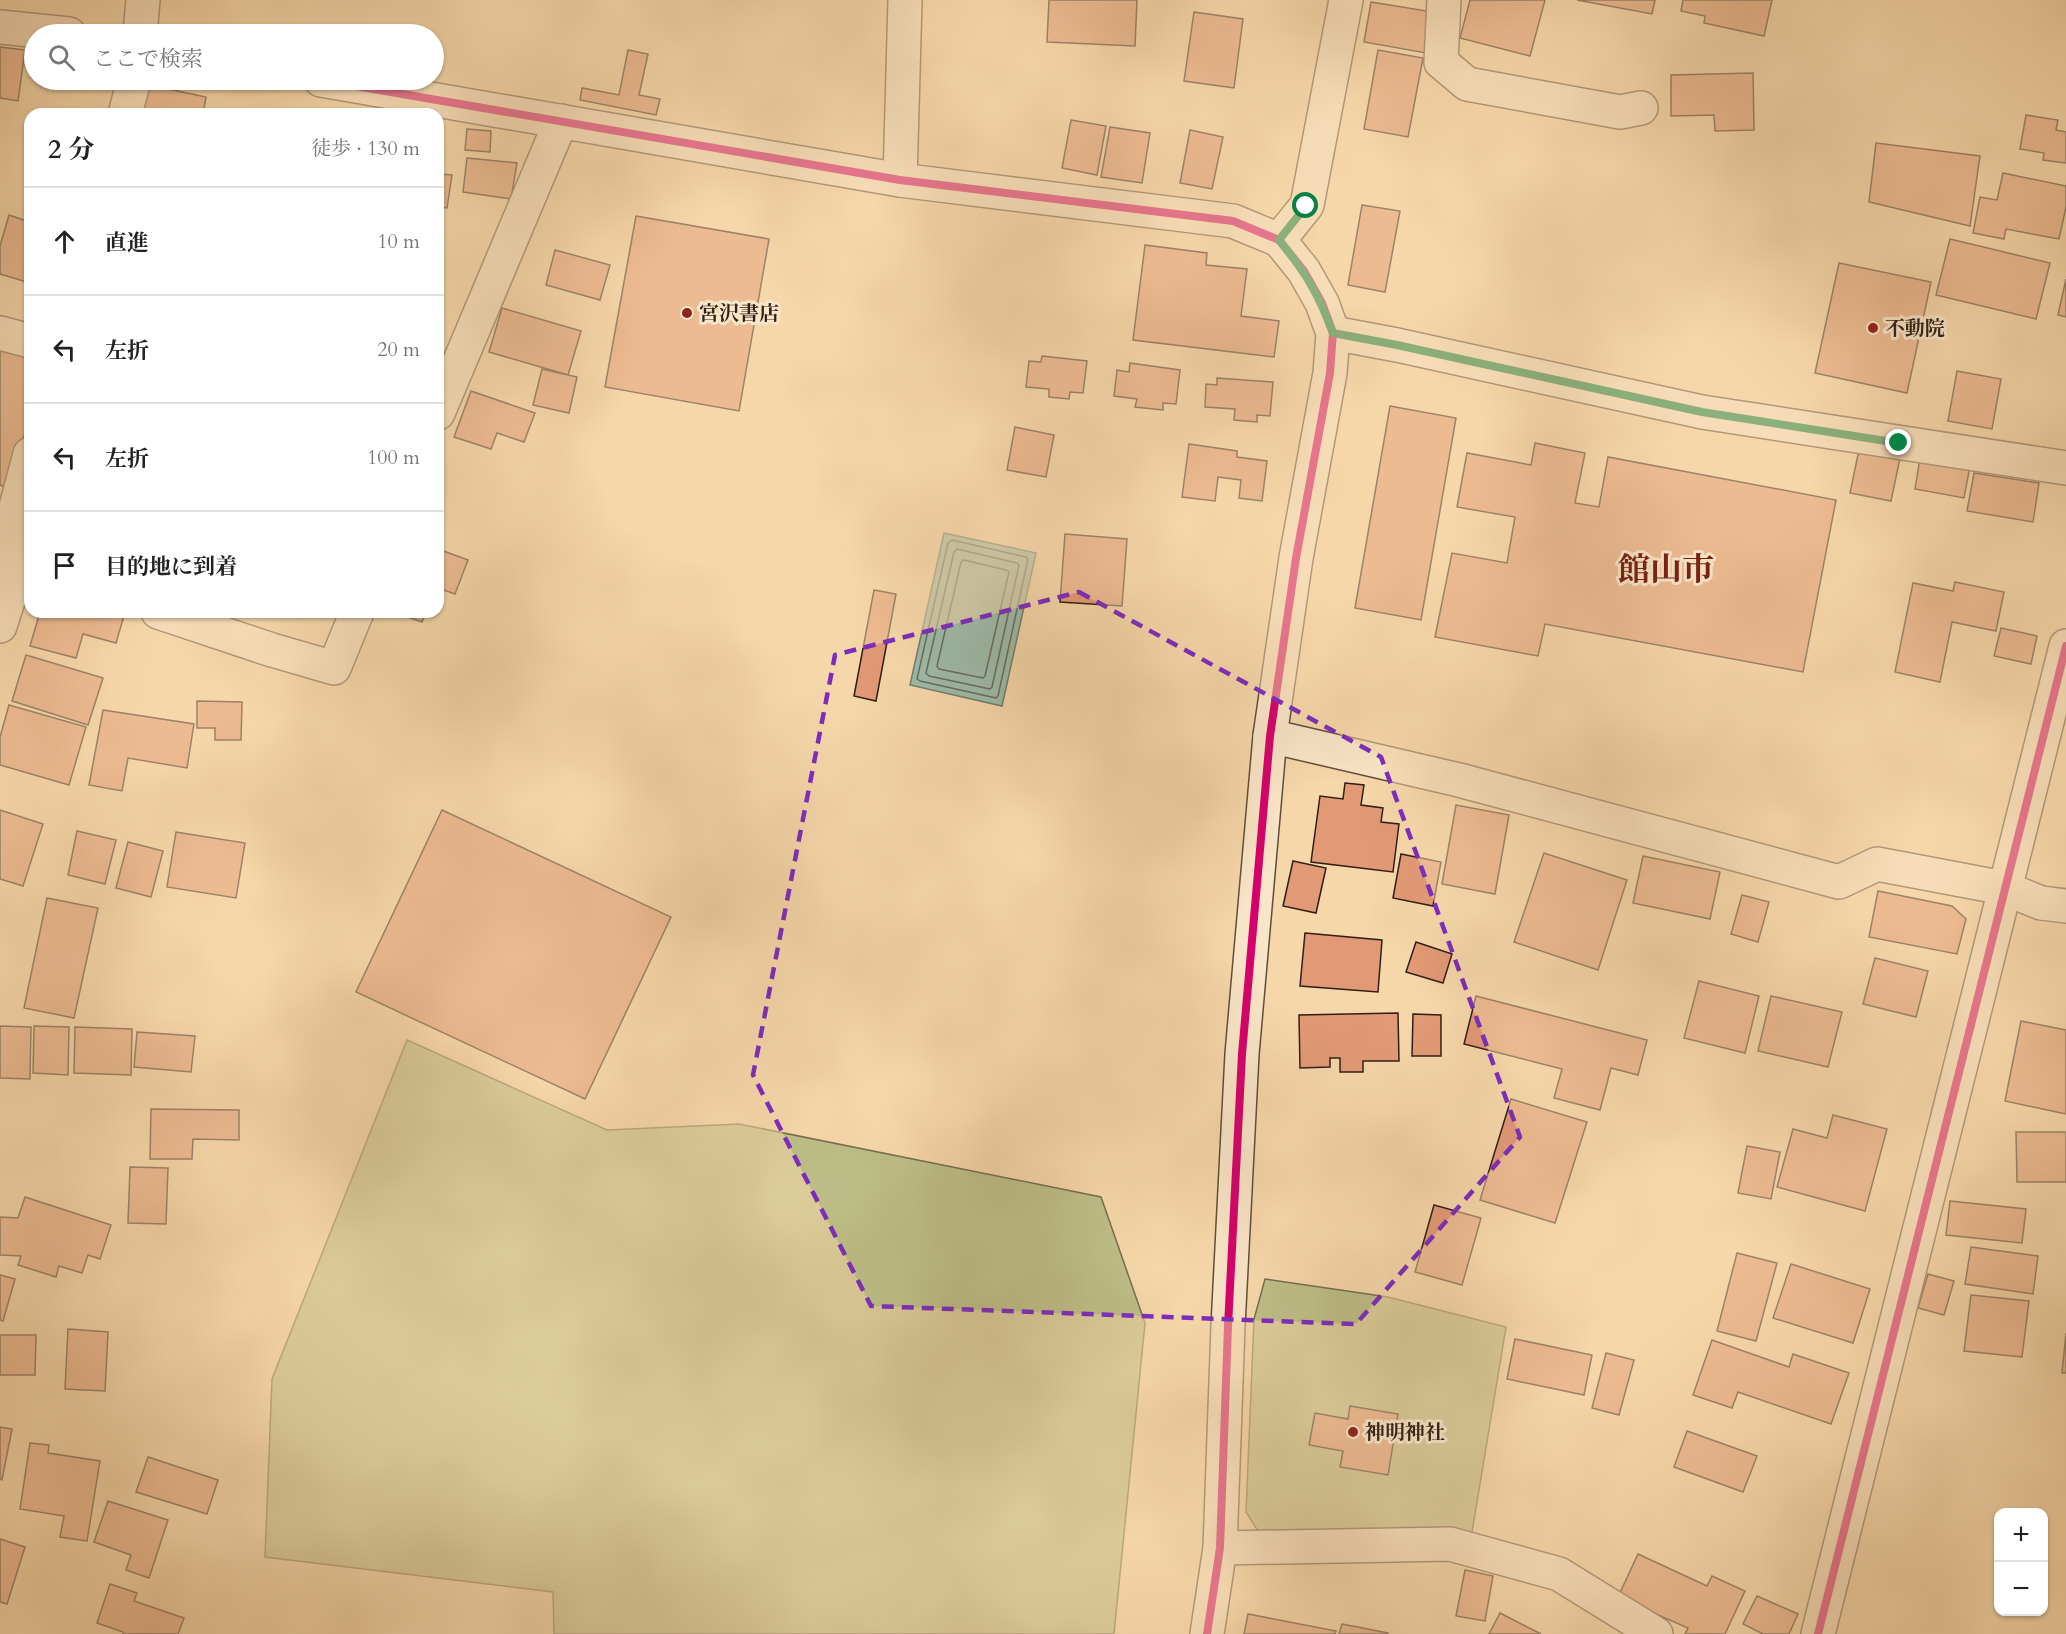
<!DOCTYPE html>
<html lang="ja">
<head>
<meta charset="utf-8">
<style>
  :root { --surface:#fff; --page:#f2f2f2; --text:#222; --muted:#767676; --line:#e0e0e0 }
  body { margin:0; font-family:Cardo,"Noto Serif JP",serif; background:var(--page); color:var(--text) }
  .controls { position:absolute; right:18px; bottom:18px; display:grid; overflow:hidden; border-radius:12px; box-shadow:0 2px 4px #0004 }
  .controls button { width:54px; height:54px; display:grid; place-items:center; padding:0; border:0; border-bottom:2px solid var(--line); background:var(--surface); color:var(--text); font:30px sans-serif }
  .stop { position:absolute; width:18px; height:18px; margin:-14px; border:4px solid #0b8043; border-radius:50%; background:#fff }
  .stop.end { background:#0b8043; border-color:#fff; box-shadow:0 2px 6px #0008 }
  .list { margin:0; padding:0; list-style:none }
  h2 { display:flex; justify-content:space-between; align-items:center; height:78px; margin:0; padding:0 24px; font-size:26px }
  h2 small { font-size:20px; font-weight:400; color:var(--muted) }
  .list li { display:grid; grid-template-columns:39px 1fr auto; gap:18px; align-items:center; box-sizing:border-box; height:108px; padding:0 24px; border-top:2px solid var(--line) }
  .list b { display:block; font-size:22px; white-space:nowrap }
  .list em { font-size:20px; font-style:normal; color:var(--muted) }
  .icon { flex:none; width:33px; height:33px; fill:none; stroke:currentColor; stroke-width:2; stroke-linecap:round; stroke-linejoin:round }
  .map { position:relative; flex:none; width:2066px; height:1634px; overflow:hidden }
  .search { position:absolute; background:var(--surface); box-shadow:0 2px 4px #0004; left:24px; top:24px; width:420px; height:66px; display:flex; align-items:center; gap:15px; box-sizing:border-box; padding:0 21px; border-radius:33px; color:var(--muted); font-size:22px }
  .panel { position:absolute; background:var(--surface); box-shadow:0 2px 4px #0004; left:24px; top:108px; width:420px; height:510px; border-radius:18px }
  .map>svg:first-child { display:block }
</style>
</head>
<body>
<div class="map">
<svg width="2066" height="1634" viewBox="0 0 2066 1634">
  <rect width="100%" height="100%" fill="#f6d7a9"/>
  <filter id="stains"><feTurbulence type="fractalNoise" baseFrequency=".00333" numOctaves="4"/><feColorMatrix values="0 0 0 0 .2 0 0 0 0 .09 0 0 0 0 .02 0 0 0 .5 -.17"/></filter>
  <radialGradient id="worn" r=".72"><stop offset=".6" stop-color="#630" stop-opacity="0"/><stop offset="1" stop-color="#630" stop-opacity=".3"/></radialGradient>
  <g fill="#bdbe87" stroke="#766e4f" stroke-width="1.5">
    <path d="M407 1040 607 1130 739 1124 1101 1197 1145 1323 1114 1634H554L553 1592 265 1557 272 1379Z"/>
    <path d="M1265 1279 1388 1297 1506 1327 1471 1538 1258 1531 1246 1512 1254 1319Z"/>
  </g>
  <path fill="#9dbaa8" stroke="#717c6e" stroke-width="1.5" d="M944 533 1036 553 1002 706 910 685Z"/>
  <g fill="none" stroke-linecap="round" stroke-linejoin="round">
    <g stroke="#666c60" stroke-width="1.5">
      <path d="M952 540 1026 557 1028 559 998 696 996 698 920 681 917 679 948 543Z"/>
      <path d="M957 549 1017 563 1019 565 992 687 990 689 929 676 926 673 954 552Z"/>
      <path d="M964 560 1006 570 1009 572 985 676 983 678 939 669 937 666 961 562Z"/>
    </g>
  </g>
  <g fill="#e29976" stroke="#301f17" stroke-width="1.5">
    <path d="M1049 0H1137L1135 46 1047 42Z"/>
    <path d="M1470 0H1545L1530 56 1460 38Z"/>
    <path d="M1577 0H1655L1652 14Z"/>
    <path d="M1683 0H1772L1764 36 1704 23 1705 16 1681 11Z"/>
    <path d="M1371 2 1433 12 1426 53 1364 42Z"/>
    <path d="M1194 12 1243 19 1234 88 1184 81Z"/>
    <path d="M0 47 25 50 18 101 0 98Z"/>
    <path d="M628 50 648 54 639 95 660 99 656 115 580 100 582 88 619 95Z"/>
    <path d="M1378 50 1423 58 1408 137 1364 129Z"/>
    <path d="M1753 73 1754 130 1715 131 1714 115 1671 116V75Z"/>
    <path d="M149 85 206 97 203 114H143Z"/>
    <path d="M2026 115 2058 120 2056 130 2066 132V163L2043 160 2044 153 2020 149Z"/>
    <path d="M1071 120 1106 126 1097 175 1062 168Z"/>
    <path d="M1110 127 1150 133 1142 183 1101 177Z"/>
    <path d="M467 129 491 131 490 152 465 150Z"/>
    <path d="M1190 130 1223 137 1212 189 1180 183Z"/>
    <path d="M1876 143 1980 156 1970 226 1869 202Z"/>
    <path d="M467 158 517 163 511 199 463 192Z"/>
    <path d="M2003 173 2066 186V207L2059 239 2006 229 2004 239 1973 233 1980 197 1997 200Z"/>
    <path d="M438 174 452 175 447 208 438 207Z"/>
    <path d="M1362 205 1400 211 1385 292 1348 285Z"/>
    <path d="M9 215 30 222V283L0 274V246Z"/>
    <path d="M636 216 769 239 739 411 605 387Z"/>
    <path d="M1950 239 2050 263 2036 319 1936 295Z"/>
    <path d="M1145 245 1207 253 1206 265 1247 269 1241 316 1279 321 1274 357 1133 340Z"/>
    <path d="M555 250 610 265 600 300 546 285Z"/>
    <path d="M1839 263 1931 282 1907 393 1815 373Z"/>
    <path d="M2066 279V317L2058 315Z"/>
    <path d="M502 308 581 331 568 375 489 352Z"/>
    <path d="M0 347 30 350V417L8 488 0 485Z"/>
    <path d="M1042 356 1087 361 1083 393 1070 392 1069 399 1049 397V389L1026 387 1029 361 1041 362Z"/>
    <path d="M1130 363 1180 370 1176 404 1163 403V410L1135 407 1137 399 1114 396 1117 370 1129 372Z"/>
    <path d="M542 369 577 377 569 413 533 405Z"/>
    <path d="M1957 371 2001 379 1992 429 1948 421Z"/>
    <path d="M1217 378 1273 382 1270 416 1257 415V422L1234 420 1235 409 1205 407 1206 384 1217 385Z"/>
    <path d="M471 391 535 413 524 442 497 433 491 449 454 437Z"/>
    <path d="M1390 406 1456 418 1421 620 1355 608Z"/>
    <path d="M1015 427 1054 435 1046 477 1007 470Z"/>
    <path d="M1535 443 1585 453 1575 503 1599 507 1608 457 1836 500 1803 672 1545 624 1538 656 1435 637 1452 553 1507 563 1515 517 1457 507 1467 453 1531 465Z"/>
    <path d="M1189 444 1237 451V457L1267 461 1262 501 1239 498 1241 480 1218 477 1215 501 1182 497Z"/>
    <path d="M1859 450 1900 458 1891 501 1850 493Z"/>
    <path d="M1920 458 1970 466 1964 498 1915 489Z"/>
    <path d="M1974 473 2039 483 2033 522 1967 511Z"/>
    <path d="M1065 534 1127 539 1122 606 1060 602Z"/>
    <path d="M438 549 468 560 455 594 438 588Z"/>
    <path d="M1955 582 2004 592 1996 631 1952 622 1940 682 1895 672 1913 583 1953 591Z"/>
    <path d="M874 590 896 594 876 701 854 696Z"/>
    <path d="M40 612H125L116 643 83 634 76 658 30 646Z"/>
    <path d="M393 612H426L422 622Z"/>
    <path d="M2001 628 2037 636 2031 664 1994 656Z"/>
    <path d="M26 655 103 678 88 725 12 701Z"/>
    <path d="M197 701 242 702 241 740H215V728H197Z"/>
    <path d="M9 705 86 727 69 785 0 765V737Z"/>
    <path d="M103 710 194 724 187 768 128 758 122 791 89 785Z"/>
    <path d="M1345 783 1364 785 1361 805 1383 808 1381 822 1399 824 1393 872 1311 862 1320 796 1343 799Z"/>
    <path d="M1456 805 1509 815 1495 894 1442 884Z"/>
    <path d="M0 810 43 824 23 886 0 879Z"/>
    <path d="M442 810 671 917 585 1099 356 992Z"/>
    <path d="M77 831 116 840 105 884 68 875Z"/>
    <path d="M176 832 245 843 236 898 167 887Z"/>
    <path d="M128 842 163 851 151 897 116 888Z"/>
    <path d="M1544 853 1627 880 1598 970 1514 942Z"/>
    <path d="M1401 854 1441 862 1433 906 1393 898Z"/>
    <path d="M1643 856 1720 872 1710 919 1633 903Z"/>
    <path d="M1293 861 1326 868 1316 913 1283 906Z"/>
    <path d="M1878 891 1952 906 1966 919 1957 954 1869 937Z"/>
    <path d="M1742 895 1769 902 1758 942 1731 934Z"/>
    <path d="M47 898 98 908 74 1018 24 1008Z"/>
    <path d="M1305 933 1382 940 1378 992 1300 986Z"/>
    <path d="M1416 942 1452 954 1443 983 1406 972Z"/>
    <path d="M1875 958 1928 971 1916 1017 1863 1004Z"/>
    <path d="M1699 981 1759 996 1745 1053 1684 1038Z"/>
    <path d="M1476 996 1647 1040 1638 1075 1611 1068 1600 1110 1554 1098 1562 1069 1464 1044Z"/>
    <path d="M1771 996 1842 1012 1828 1067 1758 1051Z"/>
    <path d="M1398 1013 1399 1061H1363V1072H1340V1058H1330V1067L1300 1068 1299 1015Z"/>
    <path d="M1413 1014 1441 1015V1056H1412Z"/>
    <path d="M2021 1021 2066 1030V1114L2005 1101Z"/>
    <path d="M0 1026 31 1027 30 1079 0 1078Z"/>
    <path d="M34 1026 69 1027 68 1075 33 1073Z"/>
    <path d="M75 1027 132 1029 131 1075 74 1073Z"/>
    <path d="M137 1032 195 1036 191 1072 134 1067Z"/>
    <path d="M1511 1099 1587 1122 1555 1223 1480 1200Z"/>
    <path d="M151 1109 239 1110V1140L193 1139 192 1159H150Z"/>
    <path d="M1833 1115 1887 1129 1865 1211 1777 1187 1793 1129 1827 1138Z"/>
    <path d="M2016 1132H2066V1182H2017Z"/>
    <path d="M1747 1146 1780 1152 1771 1199 1738 1193Z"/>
    <path d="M130 1167 168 1168 166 1224 128 1223Z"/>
    <path d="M25 1197 111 1225 100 1259 88 1255 82 1273 59 1266 56 1277 18 1265 21 1256 0 1255V1217L18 1218Z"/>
    <path d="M1950 1201 2026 1209 2022 1243 1946 1235Z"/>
    <path d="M1434 1205 1481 1218 1462 1285 1415 1272Z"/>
    <path d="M1971 1247 2038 1256 2033 1294 1965 1284Z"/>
    <path d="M1737 1253 1777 1263 1756 1341 1717 1331Z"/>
    <path d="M1791 1264 1870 1289 1853 1343 1773 1318Z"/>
    <path d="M1928 1274 1954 1281 1944 1315 1918 1308Z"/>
    <path d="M0 1275 15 1279 3 1321 0 1320Z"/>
    <path d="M1971 1295 2029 1301 2022 1357 1964 1351Z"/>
    <path d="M68 1329 108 1332 105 1391 65 1389Z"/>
    <path d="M2066 1333V1373H2062Z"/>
    <path d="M0 1335H36L35 1375H0Z"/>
    <path d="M1515 1339 1592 1355 1584 1395 1507 1379Z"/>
    <path d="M1712 1340 1789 1367 1793 1354 1849 1373 1831 1424 1738 1392 1732 1408 1693 1395Z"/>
    <path d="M1606 1353 1634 1360 1619 1415 1592 1408Z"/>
    <path d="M1350 1406 1398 1414 1388 1475 1340 1467 1343 1451 1309 1445 1315 1413 1348 1419Z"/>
    <path d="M0 1427 12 1429 2 1480 0 1479Z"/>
    <path d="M1687 1431 1757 1456 1743 1492 1674 1467Z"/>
    <path d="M30 1443 49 1445 48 1453 100 1461 87 1541 60 1537 64 1516 20 1509Z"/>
    <path d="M148 1457 218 1480 207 1514 136 1492Z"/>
    <path d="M108 1501 168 1520 149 1578 126 1570 131 1555 94 1542Z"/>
    <path d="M0 1539 25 1547 7 1604 0 1602Z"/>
    <path d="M1638 1554 1707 1586 1712 1576 1745 1591 1725 1634H1685L1688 1628 1618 1597Z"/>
    <path d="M1465 1570 1493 1576 1485 1621 1456 1616Z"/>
    <path d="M110 1584 137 1593 134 1601 184 1618 178 1634H123V1632L97 1623Z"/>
    <path d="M1757 1596 1798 1614 1789 1634H1763L1743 1624Z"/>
    <path d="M1500 1613 1541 1634H1489Z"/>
    <path d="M1248 1614 1336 1631 1335 1634H1244Z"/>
    <path d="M1342 1624 1388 1633 1387 1634H1339Z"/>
  </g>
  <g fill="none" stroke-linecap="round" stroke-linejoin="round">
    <defs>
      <g id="minor">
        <path d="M1444 0 1441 62 1467 84 1620 112 1641 108"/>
        <path d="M0 27 69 34"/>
        <path d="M140 34 143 0"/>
        <path d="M321 80 900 180 1233 221 1279 240 1304 271 1322 303 1333 333 1330 373 1296 558 1270 736 1242 1054 1228 1326 1220 1548 1207 1634"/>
        <path d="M125 114 134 80"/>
        <path d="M900 180 905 0"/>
        <path d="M1279 240 1307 205 1346 0"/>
        <path d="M0 333 30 341"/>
        <path d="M1333 333 1397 345 1702 412 2066 468"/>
        <path d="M438 413 561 121"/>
        <path d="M158 612 272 650 334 668 357 612"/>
        <path d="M0 626 9 598 12 564 9 533 30 454"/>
        <path d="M1270 736 1459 780 1839 882 1877 864 2004 888 2041 903 2066 906"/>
        <path d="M1220 1548 1450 1544 1559 1574 1656 1634"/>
        <path d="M1818 1634 2066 646"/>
      </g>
    </defs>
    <use href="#minor" stroke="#624d3c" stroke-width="36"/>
    <use href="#minor" stroke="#f9e5c7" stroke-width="33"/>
    <defs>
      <g id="cycleway">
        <path d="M321 80 900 180 1233 221 1279 240 1304 271 1322 303 1333 333 1330 373 1296 558 1270 736 1242 1054 1228 1326 1220 1548 1207 1634"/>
        <path d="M1818 1634 2066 646"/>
      </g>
    </defs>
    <use href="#cycleway" stroke="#f9e5c7" stroke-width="11"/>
    <use href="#cycleway" stroke="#d6006c" stroke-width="8"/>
  </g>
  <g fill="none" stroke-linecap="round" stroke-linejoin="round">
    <path stroke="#0b8043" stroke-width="8" d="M1306 206 1279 240C1306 273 1318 293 1333 333L1397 345 1702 412 1899 443"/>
  </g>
  <path d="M0 0H2066V1634H0ZM1079 592 1381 757 1520 1137 1356 1324 871 1306 753 1075 835 655Z" fill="#f6d7a9" fill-opacity=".55" fill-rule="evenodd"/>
  <path fill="none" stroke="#7b2cbf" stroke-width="4.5" stroke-dasharray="12 8" stroke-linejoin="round" d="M1079 592 1381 757 1520 1137 1356 1324 871 1306 753 1075 835 655Z"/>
  <g fill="#8f2418" stroke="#f9e5c7" stroke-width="2">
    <circle cx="687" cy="313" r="6"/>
    <circle cx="1873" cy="328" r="6"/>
    <circle cx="1353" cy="1432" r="6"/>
  </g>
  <g text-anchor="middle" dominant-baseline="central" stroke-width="6" stroke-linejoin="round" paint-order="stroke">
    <g font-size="20" font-weight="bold" fill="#301f17" stroke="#f9e5c7" text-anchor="start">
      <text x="699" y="313">宮沢書店</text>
      <text x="1885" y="328">不動院</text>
      <text x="1365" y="1432">神明神社</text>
    </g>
    <g font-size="32" font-weight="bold" fill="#7a1f14" stroke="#f9e5c7">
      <text x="1666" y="570">館山市</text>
    </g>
  </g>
  <rect width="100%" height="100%" filter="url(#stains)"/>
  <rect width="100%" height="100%" fill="url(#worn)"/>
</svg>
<div class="controls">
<button>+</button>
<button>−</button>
</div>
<div class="stop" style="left:1306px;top:206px"></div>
<div class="stop end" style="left:1899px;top:443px"></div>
<div class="search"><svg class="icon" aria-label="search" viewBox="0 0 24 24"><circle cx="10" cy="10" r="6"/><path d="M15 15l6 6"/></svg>ここで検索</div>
<section class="panel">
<h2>2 分<small>徒歩 · 130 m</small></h2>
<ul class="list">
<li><svg class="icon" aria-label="ahead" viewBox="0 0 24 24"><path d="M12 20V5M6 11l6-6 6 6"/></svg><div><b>直進</b></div><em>10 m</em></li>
<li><svg class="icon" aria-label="left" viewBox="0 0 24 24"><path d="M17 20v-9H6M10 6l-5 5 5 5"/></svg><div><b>左折</b></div><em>20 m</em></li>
<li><svg class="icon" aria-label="left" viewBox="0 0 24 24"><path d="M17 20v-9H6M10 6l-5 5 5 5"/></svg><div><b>左折</b></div><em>100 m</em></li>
<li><svg class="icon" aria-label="arrive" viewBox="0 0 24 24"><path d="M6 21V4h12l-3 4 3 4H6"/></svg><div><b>目的地に到着</b></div></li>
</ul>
</section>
</div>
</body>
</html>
